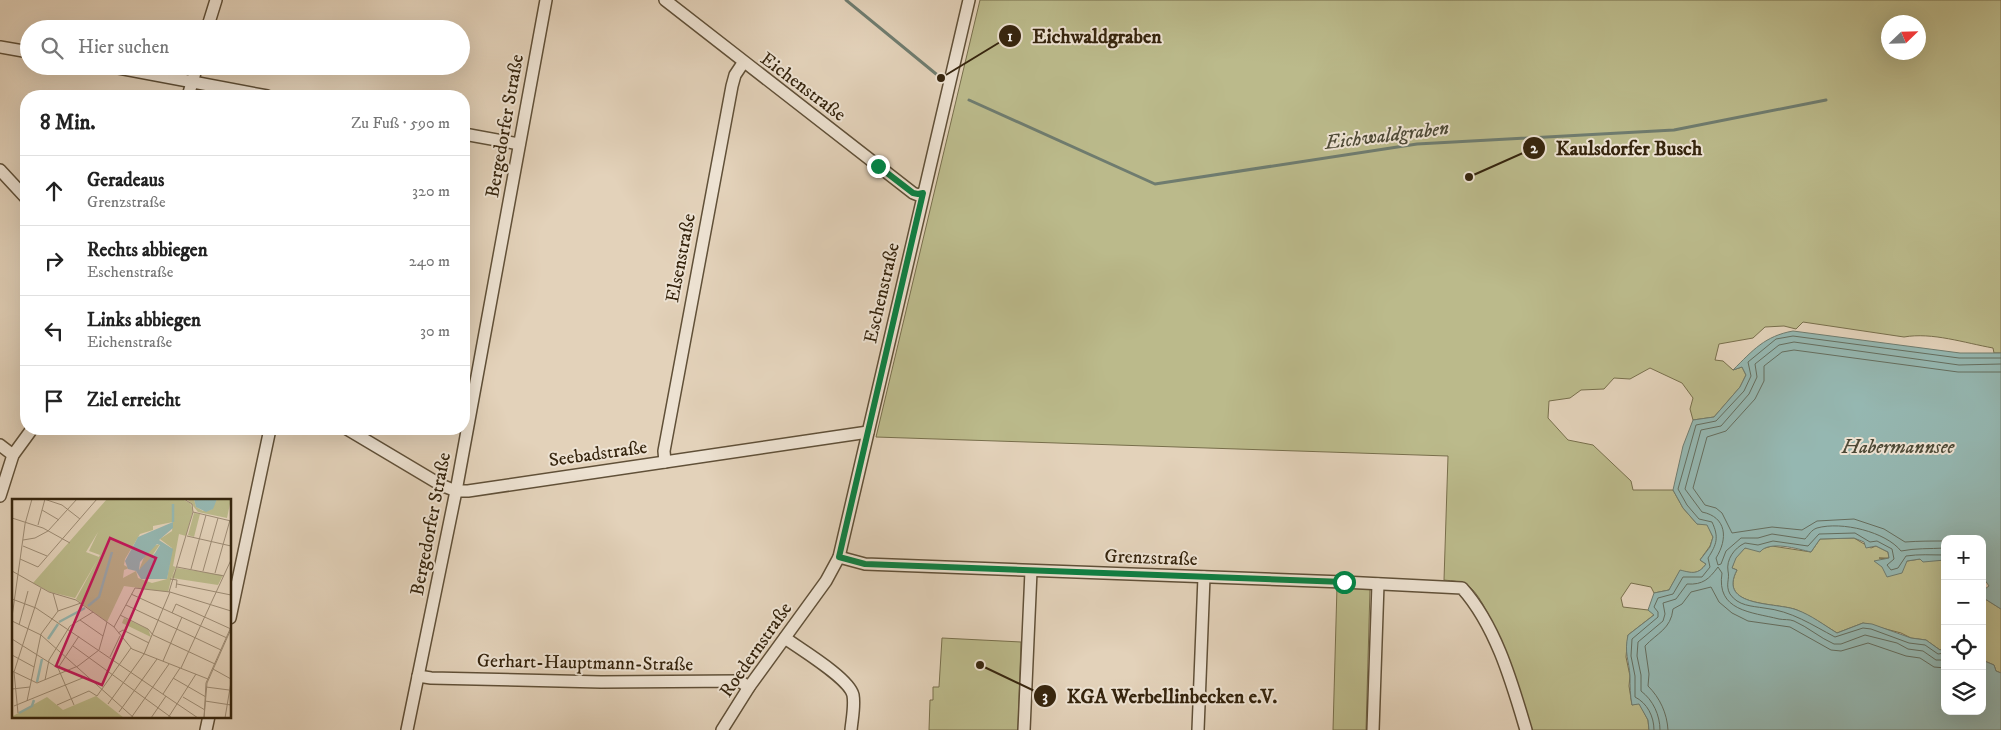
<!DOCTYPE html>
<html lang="de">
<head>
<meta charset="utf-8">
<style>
  :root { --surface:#fff; --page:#f2f2f2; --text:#222; --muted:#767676; --line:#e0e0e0 }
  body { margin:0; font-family:"IM FELL DW Pica",serif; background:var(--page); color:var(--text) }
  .controls { position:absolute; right:15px; bottom:15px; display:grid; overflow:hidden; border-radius:10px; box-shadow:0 5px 20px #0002 }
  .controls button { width:45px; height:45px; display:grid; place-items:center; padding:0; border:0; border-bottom:1px solid var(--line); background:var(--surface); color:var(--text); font:25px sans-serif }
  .compass { position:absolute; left:1881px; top:15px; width:45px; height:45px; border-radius:50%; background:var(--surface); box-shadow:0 5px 20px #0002; rotate:67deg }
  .stop { position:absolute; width:15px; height:15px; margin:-11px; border:4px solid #0b8043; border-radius:50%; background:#fff }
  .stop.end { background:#0b8043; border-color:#fff; box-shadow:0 1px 5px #0008 }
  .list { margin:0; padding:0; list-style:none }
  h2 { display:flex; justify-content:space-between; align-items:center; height:65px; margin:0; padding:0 20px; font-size:21px }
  h2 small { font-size:16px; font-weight:400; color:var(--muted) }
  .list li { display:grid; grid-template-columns:32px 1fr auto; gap:15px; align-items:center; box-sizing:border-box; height:70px; padding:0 20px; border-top:1px solid var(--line) }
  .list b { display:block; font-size:19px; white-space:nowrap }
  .list p { margin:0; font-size:16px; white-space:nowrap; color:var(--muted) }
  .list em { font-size:16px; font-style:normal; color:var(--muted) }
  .icon { flex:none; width:28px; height:28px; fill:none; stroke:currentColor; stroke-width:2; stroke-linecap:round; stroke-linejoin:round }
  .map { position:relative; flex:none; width:2001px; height:730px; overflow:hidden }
  .search { position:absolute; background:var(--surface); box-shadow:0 5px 20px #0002; left:20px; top:20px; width:450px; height:55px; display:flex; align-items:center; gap:12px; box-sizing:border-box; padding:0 18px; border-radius:28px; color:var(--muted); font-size:19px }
  .panel { position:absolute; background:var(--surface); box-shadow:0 5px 20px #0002; left:20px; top:90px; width:450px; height:345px; border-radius:20px }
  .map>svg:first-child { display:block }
</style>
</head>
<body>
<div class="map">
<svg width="2001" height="730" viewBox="0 0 2001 730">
  <rect width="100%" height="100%" fill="#e3d2ba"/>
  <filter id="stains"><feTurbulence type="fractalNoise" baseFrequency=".004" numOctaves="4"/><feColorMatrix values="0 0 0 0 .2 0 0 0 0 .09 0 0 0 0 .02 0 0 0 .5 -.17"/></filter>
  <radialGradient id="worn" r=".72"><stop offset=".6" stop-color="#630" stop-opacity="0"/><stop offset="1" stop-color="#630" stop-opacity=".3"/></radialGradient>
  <g fill="#bbba8b" stroke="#786f4c" fill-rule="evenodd">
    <path d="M980 0H2001V353H1994L1993 348C1965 343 1932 332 1904 337L1803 322 1796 329 1784 326 1765 327 1753 338 1719 344 1715 360 1723 361 1733 370 1742 367 1746 375 1740 387 1714 417 1693 420 1690 409 1693 398 1682 383 1650 368 1630 379 1614 378 1604 389 1581 390 1570 398 1549 401 1548 418 1568 440 1593 445 1631 481 1633 490H1673L1683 508 1697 524H1707L1713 537 1710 546 1700 560 1706 564C1698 575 1693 573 1680 571L1669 590 1654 593 1651 587 1631 583 1621 598 1623 607 1648 610 1655 614 1628 635 1626 657 1630 676 1629 686 1632 705 1639 703 1648 720 1649 730H1530C1518 697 1494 608 1470 587 1463 581 1452 581 1444 580L1448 456 876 437ZM1888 22H1918V52H1888Z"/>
    <path d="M1854 538 1871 548 1876 546 1888 552 1889 558H1879L1907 561 1920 559 1945 560V648L1940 650 1926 640 1911 638 1901 633 1863 623 1837 633C1824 625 1811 616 1797 610 1777 602 1717 608 1737 570L1732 568 1735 558 1745 548 1762 549 1772 546 1811 552 1820 539Z"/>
    <path d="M1337 586 1370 589 1366 730H1333Z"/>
    <path d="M1982 597 2001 609V673L1996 671 1994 665 1982 660Z"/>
    <path d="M942 638 1021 642 1018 730H929L930 700H933V687H939Z"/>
  </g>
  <path fill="#95b7b1" stroke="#6f7c6f" d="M1793 331 1960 353H2001V609L1982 597V591L1989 586 1982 576V539H1945V560L1923 562 1920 559 1907 561 1902 573 1887 577 1882 567 1874 561 1889 558 1888 552 1876 546 1866 548 1864 542 1854 538 1820 539 1811 552C1798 549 1769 540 1760 552L1745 548 1736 558 1732 568 1737 570C1717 608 1777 602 1797 610 1811 615 1824 625 1837 633L1863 623 1872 624 1911 638 1926 640 1940 650 1945 648V711H1982V660L1994 665 1996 671 2001 673V730H1649L1648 720 1639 704 1632 705C1630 695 1630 686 1630 676 1629 660 1624 653 1628 635L1654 615 1648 610 1654 593 1669 590 1680 570C1692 573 1698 575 1706 564L1700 560 1710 547 1713 537 1707 525 1697 524 1683 508 1673 490 1683 446 1693 420 1714 417 1740 387 1746 375 1742 367 1733 370C1753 350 1765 336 1793 331Z"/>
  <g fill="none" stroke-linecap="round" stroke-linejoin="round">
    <g stroke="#656e5f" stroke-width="1">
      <path d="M1945 541C1931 541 1919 541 1905 542L1884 529 1854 519 1817 521 1802 530 1772 527 1732 533 1722 513 1716 508 1705 505 1693 488 1707 437 1726 431 1755 399 1764 381V366L1782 352 1794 350 1958 372H2001"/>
      <path d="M1945 548C1929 549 1916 548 1901 551 1886 532 1842 521 1817 528 1811 530 1809 535 1805 539L1772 534 1758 538H1741L1726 551 1721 564 1718 565 1716 558C1728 539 1727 517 1702 512L1685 489 1701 430 1721 426 1749 394 1757 377 1755 364 1779 345 1794 342 1959 365 2001 364"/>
      <path d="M1945 555C1931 555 1919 554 1906 556L1898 568 1891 570 1887 565 1894 559 1892 549 1877 541 1870 542 1855 533 1819 534 1808 546 1773 541 1758 545 1745 543C1734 548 1726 560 1728 571 1730 579 1725 585 1730 594 1738 606 1752 606 1764 608 1792 611 1812 625 1835 637L1863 628 1871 629 1909 643 1925 645 1938 654 1945 653"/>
      <path d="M1654 730C1654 716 1647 703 1635 697V676L1631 656 1632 639 1658 617V612L1654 607 1658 598 1673 594 1683 577H1702L1710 567 1708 558C1717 544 1719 537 1712 522L1699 519 1687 505 1678 489 1696 425 1716 421 1744 391 1751 376 1748 362 1776 339 1793 336 1959 358H2001"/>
      <path d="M1660 730C1660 715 1653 700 1641 691V675L1637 656 1638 642 1663 621 1665 614 1663 603 1676 599 1687 584C1703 585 1709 579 1718 567L1722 573C1716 611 1751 612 1779 619 1784 620 1789 619 1794 621 1808 627 1820 638 1834 644H1841L1865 635 1897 643 1908 649 1923 651 1936 660H1945"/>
      <path d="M1668 730C1667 713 1660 698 1648 686L1649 674 1645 646C1657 633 1671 629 1673 609L1682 604 1691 592 1711 587 1719 602 1732 613 1748 621 1790 627 1831 650 1841 651 1868 643 1906 656 1920 658 1934 667 1945 668"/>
    </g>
    <g stroke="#6f7c6f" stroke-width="3">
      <path d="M846 0 941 78"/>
      <path d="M969 100 1155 184 1417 144 1674 130 1826 100"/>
    </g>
    <defs>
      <g id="minor">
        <path d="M665 0 913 193 918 195 923 193"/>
        <path d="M207 29 216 0"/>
        <path d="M0 47 29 52"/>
        <path d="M108 66 267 96"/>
        <path d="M188 96 197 66"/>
        <path d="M464 134 519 144"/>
        <path d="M0 170 26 198"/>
        <path d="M347 429 441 485 456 491H468L868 432"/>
        <path d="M0 445 13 455"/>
        <path d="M665 462 664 451 732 86 735 75 743 63"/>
        <path d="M0 496 13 455 32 429"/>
        <path d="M839 557 865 564 1343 582 1462 588C1496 626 1512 683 1526 730"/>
        <path d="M230 618 270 429"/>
        <path d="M785 638C800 649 849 678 853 695 855 706 852 719 851 730"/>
        <path d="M418 676 431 678 601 682 739 681 749 687"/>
        <path d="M206 730 209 716"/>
        <path d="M407 730 456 491 546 0"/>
        <path d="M722 730 749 687 826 581 839 557 969 0"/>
        <path d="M1024 730 1031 571"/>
        <path d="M1198 730 1204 577"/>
        <path d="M1373 730 1378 584"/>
      </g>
    </defs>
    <use href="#minor" stroke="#605038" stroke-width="14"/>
    <use href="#minor" stroke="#ede2d2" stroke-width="11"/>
  </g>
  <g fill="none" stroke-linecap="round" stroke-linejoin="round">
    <path stroke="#0b8043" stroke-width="6" d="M878 166 913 193 918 194 923 193 839 557 865 564 1344 582"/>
  </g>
  <g text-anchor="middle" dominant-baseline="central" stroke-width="4" stroke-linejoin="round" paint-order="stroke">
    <g font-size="19" fill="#35240d" stroke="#ede2d2">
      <text transform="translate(803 87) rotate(37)">Eichenstraße</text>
      <text transform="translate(505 126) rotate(-80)">Bergedorfer Straße</text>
      <text transform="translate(681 258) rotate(-79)">Elsenstraße</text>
      <text transform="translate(882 293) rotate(-77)">Eschenstraße</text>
      <text transform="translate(598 454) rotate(-8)">Seebadstraße</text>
      <text transform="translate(431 524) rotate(-79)">Bergedorfer Straße</text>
      <text transform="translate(1151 558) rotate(2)">Grenzstraße</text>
      <text transform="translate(756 650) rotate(-55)">Roedernstraße</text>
      <text transform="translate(585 663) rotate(1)">Gerhart-Hauptmann-Straße</text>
    </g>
    <g font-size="20" font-style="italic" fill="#4d4936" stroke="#ede2d2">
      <text transform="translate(1387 136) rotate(-7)">Eichwaldgraben</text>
      <text x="1898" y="447">Habermannsee</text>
    </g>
  </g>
  <g transform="translate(12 499)">
    <rect width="219" height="219" fill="#e3d2ba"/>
    <path d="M95 0H170L178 4 181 11 174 37 167 35 161 67 164 68 160 77 165 69 211 76 206 86 160 79V77L156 93 112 87 95 123 64 100 88 56 77 52 86 33 74 53 87 58 63 99 38 93 21 84ZM161 23 160 32 148 40 160 49 155 80 140 84 126 79 124 72 111 79 112 71 117 69 112 66 113 60 128 35 141 31V27ZM182 0 184 8 191 12 199 11 205 0H219L215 19 186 13 176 1ZM182 14 188 15 182 38 176 36ZM148 45 134 66 127 71 132 58 141 47ZM112 119 136 130 139 138 110 124ZM84 197 112 219H0V213L1 217 35 198 51 211Z" fill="#bbba8b" fill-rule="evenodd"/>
    <path d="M182 0H205L201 10 194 13 184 8ZM161 23V29L147 41 161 50 155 80H129L124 72 116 70 113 62 126 38ZM145 45 148 46 143 54 127 71 128 63Z" fill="#95b7b1" fill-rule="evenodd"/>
    <path fill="none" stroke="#95b7b1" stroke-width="2.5" d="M161 5V23M76 107 87 98 100 53M47 123 73 109M36 140 46 125M25 183 30 160M7 214 20 207 22 201"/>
    <path fill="none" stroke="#9d8c75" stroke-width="1" d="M32 0 50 6 68 20M30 11 47 21M181 13 219 22M0 19 31 29 58 44M26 26 33 0M175 37 219 47M11 41 23 39 36 32 65 0M11 47 35 57M8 60 26 68 85 0M165 68 212 77M179 70 194 16M0 72 37 93 64 101 102 128 120 150 196 180M191 72 206 19M203 74 218 21M158 80 165 81 164 89M165 85 219 96M157 93 181 13 180 5 172 0M41 94 46 112M119 95 215 139M0 100 24 109 186 219M114 106 209 151M160 114 164 105 219 130M108 116 136 130 141 136M0 118 13 25 20 0M68 121 91 137M0 122 29 136 122 219M7 126 16 92M102 128 123 89 158 93 219 112M106 134 111 131 137 144M141 136 203 165M0 140 46 169 62 206M61 147 160 219M0 156 22 168M98 158 108 137M151 162 170 118M46 169 67 137M169 169 219 61M201 170 219 180M0 172 25 184 66 167 87 151 95 123M161 179 194 198M33 181 37 161 58 127 81 113M194 188 217 191M0 190 18 188M151 195 168 169M171 198 193 211M15 202 29 135 46 112 69 104M193 202 219 206M96 205 132 155 158 93M45 206 77 192 85 197 119 149M2 207 73 178M107 213 145 160M6 214 2 173 29 89M119 219 157 165M139 219 154 197M156 219 184 175M192 219 195 184 219 130M192 219 194 184 219 128M213 219 219 183"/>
    <path fill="#c2185b" fill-opacity="0.15" stroke="#c2185b" stroke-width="2.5" d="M98 39 144 59 90 186 44 167Z"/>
    <rect width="219" height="219" fill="none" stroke="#35240d" stroke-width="2.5"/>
  </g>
  <path fill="none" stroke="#35240d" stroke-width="2" d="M941 78L1010 36M1469 177L1534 148M980 665L1045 696"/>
  <g fill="#35240d" stroke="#ede2d2" stroke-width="2">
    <circle cx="941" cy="78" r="5"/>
    <circle cx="1469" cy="177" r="5"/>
    <circle cx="980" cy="665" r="5"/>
    <circle cx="1010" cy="36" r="12"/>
    <circle cx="1534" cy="148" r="12"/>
    <circle cx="1045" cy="696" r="12"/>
  </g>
  <g font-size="15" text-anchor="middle" font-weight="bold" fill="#fff">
    <text x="1010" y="41">1</text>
    <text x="1534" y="153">2</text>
    <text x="1045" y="701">3</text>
  </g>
  <g font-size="20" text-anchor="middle" font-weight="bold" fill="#35240d" stroke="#ede2d2" stroke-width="4" stroke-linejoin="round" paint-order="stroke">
    <text x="1097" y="43">Eichwaldgraben</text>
    <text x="1629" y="155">Kaulsdorfer Busch</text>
    <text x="1172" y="703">KGA Werbellinbecken e.V.</text>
  </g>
  <rect width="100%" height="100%" filter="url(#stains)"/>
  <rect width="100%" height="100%" fill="url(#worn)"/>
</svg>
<div class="controls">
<button>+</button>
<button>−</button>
<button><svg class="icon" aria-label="locate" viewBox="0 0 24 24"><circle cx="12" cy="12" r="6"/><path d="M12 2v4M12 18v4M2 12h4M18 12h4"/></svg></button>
<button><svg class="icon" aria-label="layers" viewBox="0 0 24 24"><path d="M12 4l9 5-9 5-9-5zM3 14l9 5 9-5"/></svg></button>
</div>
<svg class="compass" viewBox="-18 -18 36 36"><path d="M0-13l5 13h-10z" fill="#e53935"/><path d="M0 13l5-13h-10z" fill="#767676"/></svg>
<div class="stop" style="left:1344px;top:582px"></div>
<div class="stop end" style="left:878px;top:166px"></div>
<div class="search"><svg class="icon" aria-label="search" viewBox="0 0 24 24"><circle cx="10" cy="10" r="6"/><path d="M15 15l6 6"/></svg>Hier suchen</div>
<section class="panel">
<h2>8 Min.<small>Zu Fuß · 590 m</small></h2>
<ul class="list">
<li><svg class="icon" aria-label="ahead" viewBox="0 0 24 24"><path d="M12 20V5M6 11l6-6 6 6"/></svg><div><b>Geradeaus</b><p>Grenzstraße</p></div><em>320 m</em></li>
<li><svg class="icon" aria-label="right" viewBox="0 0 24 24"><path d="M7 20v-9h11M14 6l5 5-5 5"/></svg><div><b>Rechts abbiegen</b><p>Eschenstraße</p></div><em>240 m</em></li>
<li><svg class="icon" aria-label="left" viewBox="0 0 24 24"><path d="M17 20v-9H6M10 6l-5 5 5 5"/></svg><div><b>Links abbiegen</b><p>Eichenstraße</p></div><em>30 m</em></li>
<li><svg class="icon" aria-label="arrive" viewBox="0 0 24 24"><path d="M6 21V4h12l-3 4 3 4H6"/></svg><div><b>Ziel erreicht</b></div></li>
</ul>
</section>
</div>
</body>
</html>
